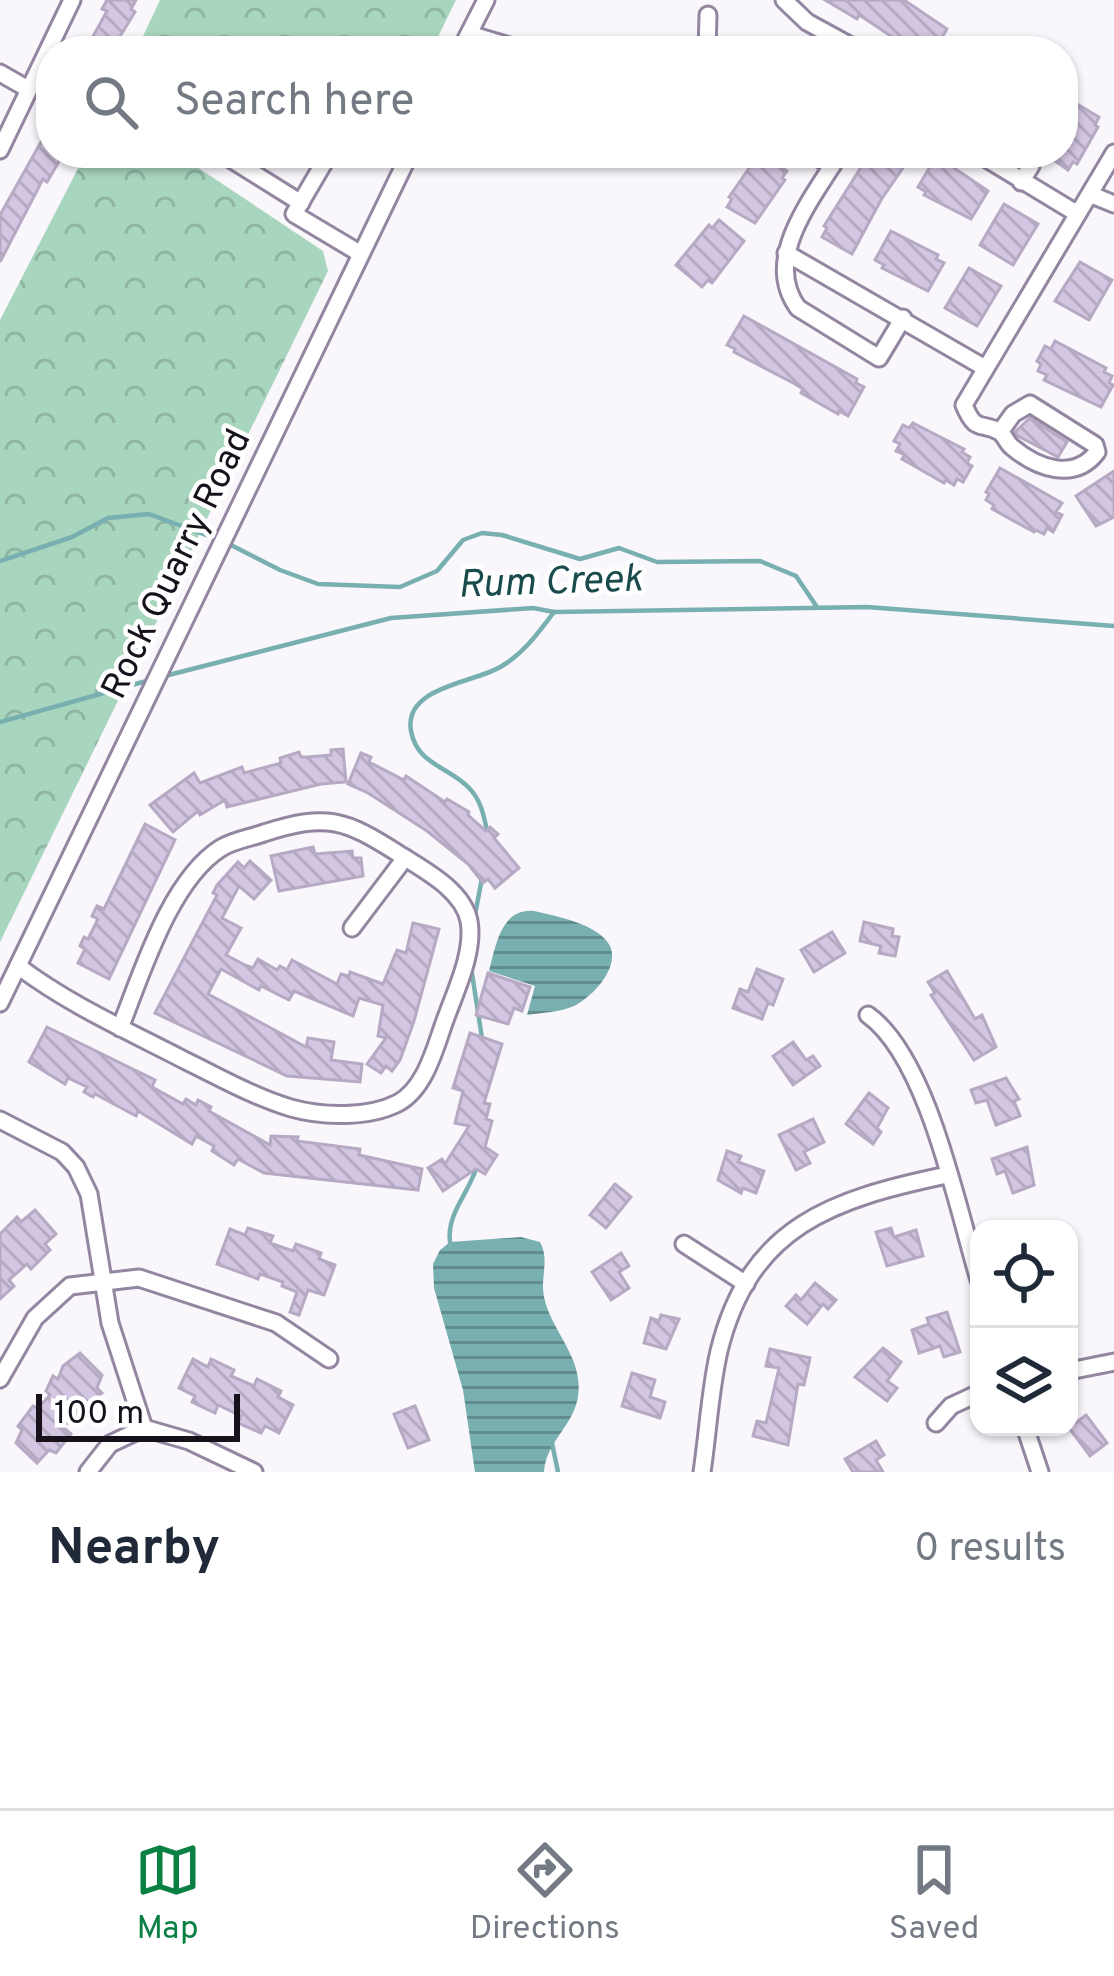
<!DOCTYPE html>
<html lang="en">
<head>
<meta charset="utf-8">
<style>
  :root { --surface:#fff; --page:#f2f2f3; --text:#1f2937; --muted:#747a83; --line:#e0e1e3; --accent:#0b8043 }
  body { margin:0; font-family:Overpass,sans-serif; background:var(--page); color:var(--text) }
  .controls { position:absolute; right:36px; bottom:36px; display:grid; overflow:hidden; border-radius:24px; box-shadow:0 3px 9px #0004 }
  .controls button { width:108px; height:108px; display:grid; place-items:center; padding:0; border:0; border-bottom:3px solid var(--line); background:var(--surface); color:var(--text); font:60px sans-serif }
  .scale { position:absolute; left:36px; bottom:30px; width:204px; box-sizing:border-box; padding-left:12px; border:6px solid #16111b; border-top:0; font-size:33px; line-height:42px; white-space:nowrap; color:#16111b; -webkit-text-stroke:9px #fff; paint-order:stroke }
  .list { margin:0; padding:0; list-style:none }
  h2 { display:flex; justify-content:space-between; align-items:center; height:156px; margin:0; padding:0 48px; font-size:51px }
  h2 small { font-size:39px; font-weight:400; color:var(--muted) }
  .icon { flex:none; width:66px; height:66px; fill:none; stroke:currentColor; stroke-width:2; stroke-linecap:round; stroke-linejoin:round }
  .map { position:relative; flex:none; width:1114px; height:1472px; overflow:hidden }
  .search { position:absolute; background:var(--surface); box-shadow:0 3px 9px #0004; left:36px; right:36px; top:36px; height:132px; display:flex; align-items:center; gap:30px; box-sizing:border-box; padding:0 42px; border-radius:48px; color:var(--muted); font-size:45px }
  .sheet { height:336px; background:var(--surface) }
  nav { display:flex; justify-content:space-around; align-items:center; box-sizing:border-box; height:168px; border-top:3px solid var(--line); background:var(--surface); font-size:33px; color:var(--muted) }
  nav a { display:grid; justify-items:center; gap:6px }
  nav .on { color:var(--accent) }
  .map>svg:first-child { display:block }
</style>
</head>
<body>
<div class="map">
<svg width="1114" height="1472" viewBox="0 0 1114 1472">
  <defs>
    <pattern id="forest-crowns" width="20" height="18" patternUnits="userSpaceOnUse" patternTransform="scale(3)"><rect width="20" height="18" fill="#a8d5be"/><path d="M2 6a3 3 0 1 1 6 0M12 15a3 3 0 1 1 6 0" fill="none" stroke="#90b6a3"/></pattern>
    <pattern id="water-rules" width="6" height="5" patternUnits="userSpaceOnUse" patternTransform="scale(3)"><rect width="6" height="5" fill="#78afb0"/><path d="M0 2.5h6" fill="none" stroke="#618d8e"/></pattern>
    <pattern id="building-back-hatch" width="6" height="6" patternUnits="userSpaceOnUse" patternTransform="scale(3)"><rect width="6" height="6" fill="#d3c6e2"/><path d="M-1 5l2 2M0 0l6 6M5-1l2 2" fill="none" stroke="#b4a9c1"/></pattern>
  </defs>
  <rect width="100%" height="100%" fill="#f9f6fc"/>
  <g fill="url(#forest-crowns)">
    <path d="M160 0H456L431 51H136Z"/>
    <path d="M86 153H176L323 251 328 271 0 942V320Z"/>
  </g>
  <g fill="url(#water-rules)">
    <path d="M534 911C556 916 599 924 610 946 620 968 592 997 574 1006 560 1012 542 1013 527 1015L535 986 489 971C496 945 501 908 534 911Z"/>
    <path d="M521 1237 540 1242C550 1260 540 1277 544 1297 551 1331 584 1358 578 1396 574 1426 546 1441 544 1472H475L463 1390 434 1288 433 1264 440 1250 450 1242Z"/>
  </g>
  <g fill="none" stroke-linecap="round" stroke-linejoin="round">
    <g stroke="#78afb0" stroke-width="4.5">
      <path d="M0 561 72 537 108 518 149 514 225 542 280 570 318 584 400 587 437 571 463 540 482 533 502 535 580 559 619 548 657 562 760 561 796 576 817 607"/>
      <path d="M161 677 391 618 533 608 554 612 867 607 1114 626"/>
      <path d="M0 722 150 680"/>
      <path d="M487 831C484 816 481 800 469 788 450 767 417 765 411 731 403 686 476 683 502 666 525 652 538 633 554 612"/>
      <path d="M474 920 482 878"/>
      <path d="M471 967 482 1038"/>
      <path d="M450 1242C446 1213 471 1191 478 1163"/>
      <path d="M552 1443 558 1472"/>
    </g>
  </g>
  <g fill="url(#building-back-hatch)" stroke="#b6a9c4" stroke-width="3">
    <path d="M107 0H136L131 9 135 12 111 51H85L107 11 102 9Z"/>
    <path d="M825 0H904L947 29 934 51H913L867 20 859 15 857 19Z"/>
    <path d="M1072 101 1099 117 1095 125 1098 127 1077 164 1073 162 1068 170 1044 153H1063V107L1067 109Z"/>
    <path d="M51 124V153L61 158 47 182 43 179 0 262V215Z"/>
    <path d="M870 153H913L881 200 852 254 822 237 827 228 824 226Z"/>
    <path d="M759 154 787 171 782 178 785 180 755 223 727 207 732 199 729 197Z"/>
    <path d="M934 160 942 164 944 161 988 191 971 219 924 195 926 192 918 187Z"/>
    <path d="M1004 204 1038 224 1013 265 980 245Z"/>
    <path d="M719 220 744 241 712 283 708 280 702 287 676 265 709 225 712 228Z"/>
    <path d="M891 231 938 255 936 259 944 263 928 291 882 268 884 265 875 260Z"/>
    <path d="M1080 262 1112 280 1089 320 1055 301Z"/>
    <path d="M969 268 1001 286 977 326 945 308Z"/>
    <path d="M744 316 857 379 856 383 864 387 848 416 839 411 838 414 801 393 803 389 795 384 734 352 735 349 727 345Z"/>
    <path d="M1055 341 1106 368 1104 372 1112 376 1109 383 1113 385 1101 407 1044 380 1047 375 1038 371 1041 364 1037 361 1045 346 1051 349Z"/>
    <path d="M1030 418 1067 442 1058 457 1018 436 1015 432Z"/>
    <path d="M913 423 964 449 962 452 970 457 967 463 972 466 963 482 957 479 954 485 946 480 944 483 902 459 905 455 896 451 900 444 894 441 903 425 909 428Z"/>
    <path d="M1000 468 1062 503 1056 512 1062 515 1053 532 1047 528 1044 534 1035 530 1034 532 992 509 994 505 986 500 989 494 986 492Z"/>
    <path d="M1114 471V517L1096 526 1076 496Z"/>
    <path d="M343 749 346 782 321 784 227 807 225 800 200 815 198 811 173 832 150 805 194 773 200 783 242 767 244 773 281 763 280 758 299 752 301 757H307L331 755V750Z"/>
    <path d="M361 753 371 757 369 762 404 780 406 776 445 802 447 799 469 812 468 815 486 831 490 827 498 834 494 838 519 868 495 888 488 879 483 883 468 864 427 831 368 793 348 784Z"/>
    <path d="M145 824 175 840 109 979 78 963 85 949 80 946 84 937 88 939 98 919 92 916 97 906 104 909Z"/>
    <path d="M313 847 315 854 352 851 353 858H361L363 876 279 891 271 856Z"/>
    <path d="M250 861 271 880 254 899 239 886 222 918 241 928 226 955 245 965 253 968 258 959 277 970 280 966 287 970 292 960 337 984 341 974 349 976 350 972 383 984 397 950 406 953 413 923 439 929 414 1021 400 1060 392 1071 386 1066 381 1073 367 1064 386 1038 378 1036 383 1005 359 998 353 1016 294 991 289 1000 261 986 259 990 221 969 208 994 306 1047 308 1038 334 1042 331 1060 362 1064 360 1082 287 1076 155 1013 217 895 213 893 217 885 238 862 244 868Z"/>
    <path d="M864 922 893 929 892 936 899 937 895 956 879 953 881 946 860 941Z"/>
    <path d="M832 932 845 953 814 972 801 950Z"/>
    <path d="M757 969 783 979 773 1005 768 1003 762 1019 733 1008 740 989 748 992Z"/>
    <path d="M947 971 975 1019 982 1015 996 1047 974 1060 931 995 935 993 928 982Z"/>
    <path d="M488 973 530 987 522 1011 514 1008 508 1024 476 1015Z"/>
    <path d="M47 1027 155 1080 152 1087 183 1104 186 1099 196 1105 198 1100 211 1107 209 1111 270 1145 271 1136 298 1137 297 1141 360 1149 359 1155 422 1169 418 1190 264 1173 238 1159 234 1165 212 1151 214 1146 196 1136 192 1144 138 1111 136 1116 95 1094 93 1097 84 1092 87 1087 68 1078 65 1084 29 1062Z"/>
    <path d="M470 1033 502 1044 484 1103 490 1104 486 1119 492 1121 485 1147 497 1155 485 1174 476 1169 443 1191 428 1168 442 1159 445 1164 469 1126 455 1123 463 1091 453 1088Z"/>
    <path d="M793 1042 806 1060 813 1056 820 1066 793 1085 773 1056Z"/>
    <path d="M1006 1078 1019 1099 1014 1101 1020 1116 996 1125 987 1100 976 1103 971 1090Z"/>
    <path d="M869 1093 888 1108 877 1128 881 1132 873 1144 846 1124Z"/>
    <path d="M813 1119 824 1142 804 1152 810 1163 796 1170 779 1135Z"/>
    <path d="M1027 1147 1034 1185 1013 1193 1005 1171 997 1174 992 1159Z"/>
    <path d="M727 1151 741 1156 738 1162 764 1171 756 1193 743 1188 741 1193 718 1180Z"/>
    <path d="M615 1184 631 1197 606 1228 590 1215Z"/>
    <path d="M35 1210 56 1234 45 1244 50 1250 31 1269 27 1264 9 1280 14 1286 0 1299V1234L17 1217 21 1222Z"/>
    <path d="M248 1228 273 1236 270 1243 293 1251 296 1244 321 1253 319 1259 335 1265 324 1295 308 1290 299 1315 290 1312 297 1292 282 1286 283 1282 260 1274 258 1279 217 1264 230 1229 245 1235Z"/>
    <path d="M891 1228 894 1237 916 1230 923 1256 887 1266 876 1232Z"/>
    <path d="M621 1253 629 1266 619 1272 629 1288 611 1300 592 1272Z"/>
    <path d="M815 1283 836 1300 828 1309 823 1304 807 1324 786 1306 796 1295 801 1300Z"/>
    <path d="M947 1312 960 1352 944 1357 940 1346 919 1353 912 1330 929 1324 927 1318Z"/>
    <path d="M661 1315 679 1319 666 1349 644 1343 651 1318 659 1321Z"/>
    <path d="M883 1348 901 1362 887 1381 897 1388 887 1401 855 1377Z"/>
    <path d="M770 1349 810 1358 804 1385 798 1384 788 1445 753 1436 757 1421 766 1423 779 1368 766 1366Z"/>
    <path d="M80 1353 102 1375 97 1388 102 1393 63 1427 71 1434 56 1453 49 1450 37 1463 16 1443 22 1430 18 1426 33 1406 38 1408 50 1395 46 1391 53 1376 58 1379 63 1366Z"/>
    <path d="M193 1359 208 1367 211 1359 234 1370 231 1376 254 1386 257 1379 281 1391 278 1397 293 1405 279 1433 265 1426 261 1433 238 1423 241 1416 218 1405 215 1413 192 1402 195 1396 179 1388Z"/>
    <path d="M632 1373 655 1380 650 1397 665 1402 660 1418 622 1406Z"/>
    <path d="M415 1406 429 1440 408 1448 394 1414Z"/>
    <path d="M1086 1415 1107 1443 1090 1456 1069 1428Z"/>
    <path d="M876 1441 884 1455 876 1460 883 1472H853L845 1459Z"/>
  </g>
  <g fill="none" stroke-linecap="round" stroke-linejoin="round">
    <defs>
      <g id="minor">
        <path d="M784 0 807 22 860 51"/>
        <path d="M469 34 526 51"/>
        <path d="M460 51 486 0"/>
        <path d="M585 51H621"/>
        <path d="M707 51 708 15"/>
        <path d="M0 73 28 89"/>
        <path d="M0 150 72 0"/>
        <path d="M221 153 301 203"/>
        <path d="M811 153 832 166"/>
        <path d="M840 153C814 197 761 258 798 308L879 358 903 318"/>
        <path d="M977 153 1076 213"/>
        <path d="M325 161 294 214 361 254"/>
        <path d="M1021 182 1031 166 1032 153"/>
        <path d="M1092 195 1114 204"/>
        <path d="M786 253 985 368"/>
        <path d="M1000 432 1013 414 1030 404 1095 445 1097 452C1074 482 1037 468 1012 447 1007 443 1005 436 1000 432 981 421 976 434 964 405L1114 153"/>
        <path d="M352 928 405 858"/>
        <path d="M18 966C68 1004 128 1031 184 1060 219 1077 254 1097 291 1108 323 1117 369 1118 398 1103 424 1089 434 1052 443 1026 453 996 475 954 469 921 463 890 424 870 399 854 344 819 327 813 264 833 250 838 234 840 221 848 170 880 142 973 120 1028"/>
        <path d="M0 1003 410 153"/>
        <path d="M868 1015C928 1058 957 1207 979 1280"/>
        <path d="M0 1120 62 1152 76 1167 89 1194 110 1323 144 1428 189 1441 254 1472"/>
        <path d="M684 1244 746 1284"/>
        <path d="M1069 1371 1114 1362"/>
        <path d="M0 1379 35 1318 70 1286 139 1278 276 1323 329 1359"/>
        <path d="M936 1423 951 1406 979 1393"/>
        <path d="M1025 1427 1040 1472"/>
        <path d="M88 1472 110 1444 144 1428"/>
        <path d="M702 1472C708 1432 710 1390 719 1351 750 1225 833 1199 947 1175"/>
      </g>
    </defs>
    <use href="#minor" stroke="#9386a1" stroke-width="21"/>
    <use href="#minor" stroke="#fff" stroke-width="15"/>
  </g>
  <g text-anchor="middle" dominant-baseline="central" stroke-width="9" stroke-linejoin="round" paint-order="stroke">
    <g font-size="36" fill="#16111b" stroke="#fff">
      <text transform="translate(178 565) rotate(-64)">Rock Quarry Road</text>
    </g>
    <g font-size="39" font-style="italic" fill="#194b4d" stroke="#fff">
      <text transform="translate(550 584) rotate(-2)">Rum Creek</text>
    </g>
  </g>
</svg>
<div class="controls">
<button><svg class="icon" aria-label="locate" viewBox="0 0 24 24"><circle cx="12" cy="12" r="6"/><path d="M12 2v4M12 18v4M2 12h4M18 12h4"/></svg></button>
<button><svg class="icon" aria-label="layers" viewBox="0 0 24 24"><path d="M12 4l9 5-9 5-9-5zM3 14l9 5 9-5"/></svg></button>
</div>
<div class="scale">100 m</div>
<div class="search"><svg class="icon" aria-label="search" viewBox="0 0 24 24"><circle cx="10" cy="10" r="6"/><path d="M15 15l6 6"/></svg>Search here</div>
</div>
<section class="sheet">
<h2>Nearby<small>0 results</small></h2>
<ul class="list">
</ul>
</section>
<nav>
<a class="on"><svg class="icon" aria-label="map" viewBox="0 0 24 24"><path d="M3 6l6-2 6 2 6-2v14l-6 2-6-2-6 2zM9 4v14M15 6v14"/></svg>Map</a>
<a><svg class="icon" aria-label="directions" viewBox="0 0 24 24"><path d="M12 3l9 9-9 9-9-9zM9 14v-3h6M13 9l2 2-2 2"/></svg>Directions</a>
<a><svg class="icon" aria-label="saved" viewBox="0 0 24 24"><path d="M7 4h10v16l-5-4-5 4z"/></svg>Saved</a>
</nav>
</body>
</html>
